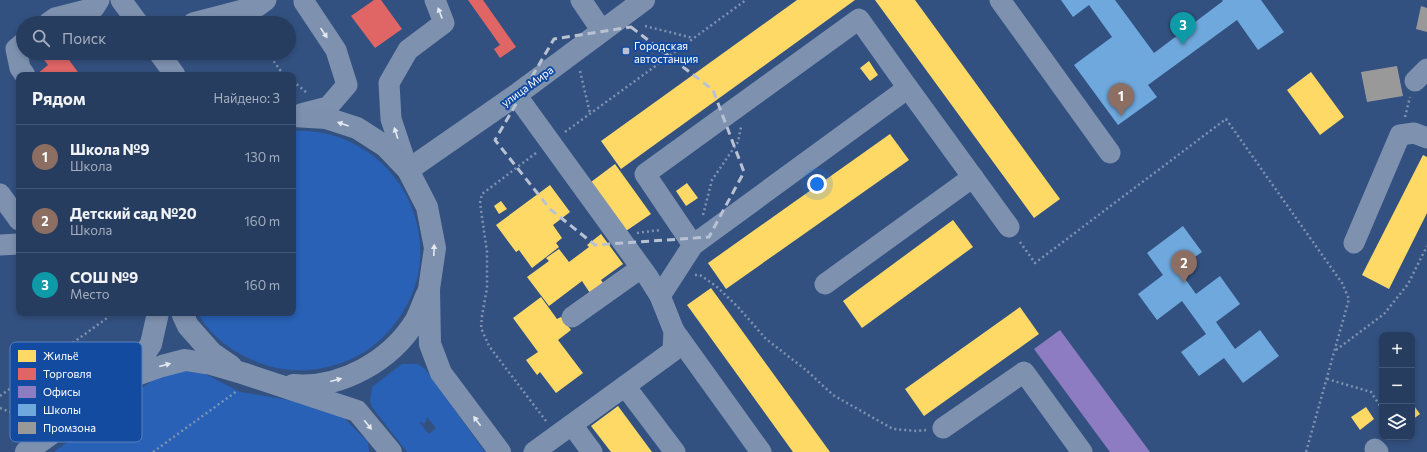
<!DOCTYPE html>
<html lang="ru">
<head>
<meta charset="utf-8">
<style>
  :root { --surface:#263d60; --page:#324869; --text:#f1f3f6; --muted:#a4aebd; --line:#425675; --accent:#8c9099 }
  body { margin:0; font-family:Commissioner,sans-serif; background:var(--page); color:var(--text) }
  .controls { position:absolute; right:12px; bottom:12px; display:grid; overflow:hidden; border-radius:8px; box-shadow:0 2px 6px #0003 }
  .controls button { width:36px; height:36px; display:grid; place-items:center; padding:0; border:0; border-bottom:1px solid var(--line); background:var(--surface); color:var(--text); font:20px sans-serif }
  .you { position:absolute; left:817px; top:184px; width:14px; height:14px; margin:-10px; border:3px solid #fff; border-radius:50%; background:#1a73e8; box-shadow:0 0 0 6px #1a73e833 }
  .badge { display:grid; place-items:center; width:26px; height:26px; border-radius:50%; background:var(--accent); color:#fff; font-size:13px; font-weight:700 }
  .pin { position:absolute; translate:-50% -33px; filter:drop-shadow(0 1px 2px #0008) }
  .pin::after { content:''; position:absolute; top:21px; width:14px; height:12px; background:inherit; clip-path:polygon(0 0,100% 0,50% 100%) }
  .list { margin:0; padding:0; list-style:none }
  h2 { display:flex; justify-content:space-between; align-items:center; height:52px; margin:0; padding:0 16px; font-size:17px }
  h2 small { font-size:13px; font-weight:400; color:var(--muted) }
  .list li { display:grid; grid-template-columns:26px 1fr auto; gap:12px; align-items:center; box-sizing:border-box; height:64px; padding:0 16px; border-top:1px solid var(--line) }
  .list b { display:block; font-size:15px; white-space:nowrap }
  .list p { margin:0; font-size:13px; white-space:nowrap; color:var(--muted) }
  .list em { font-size:13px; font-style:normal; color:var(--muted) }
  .icon { flex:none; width:22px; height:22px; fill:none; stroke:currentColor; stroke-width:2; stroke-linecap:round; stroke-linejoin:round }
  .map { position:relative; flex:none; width:1427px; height:452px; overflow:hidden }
  .search { position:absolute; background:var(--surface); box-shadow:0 2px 6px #0003; left:16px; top:16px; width:280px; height:44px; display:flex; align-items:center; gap:10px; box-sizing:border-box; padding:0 14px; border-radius:22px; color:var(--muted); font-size:15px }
  .panel { position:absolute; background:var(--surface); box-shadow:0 2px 6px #0003; left:16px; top:72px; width:280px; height:244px; border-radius:8px }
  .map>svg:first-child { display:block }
</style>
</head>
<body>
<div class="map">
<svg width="1427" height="452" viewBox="0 0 1427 452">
  <rect width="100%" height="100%" fill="#335180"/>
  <g fill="#2861b6" fill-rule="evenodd">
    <path d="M293 131C394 126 458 241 396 322 382 341 363 356 341 363 318 371 293 373 269 366 242 358 212 340 198 313H293Z"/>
    <path d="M402 364H418L425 369 485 452H407L372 407 370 401 372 387ZM427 417 436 428 429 434 419 422 425 423Z"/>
    <path d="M188 365 240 392 333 407 368 442 369 452H54L160 375Z"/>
  </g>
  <g fill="#ffd966">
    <path d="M797 0H855L621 169 601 141Z"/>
    <path d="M875 0H915L1060 199 1034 218Z"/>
    <path d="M869 61 878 75 870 81 860 68Z"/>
    <path d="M1311 72 1344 117 1320 135 1287 90Z"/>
    <path d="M890 134 909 160 726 289 708 263Z"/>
    <path d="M1423 155 1427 157V213L1389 289 1362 275Z"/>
    <path d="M615 164 651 214 626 231 591 182Z"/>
    <path d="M687 183 698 198 686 206 676 191Z"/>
    <path d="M550 185 570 212 553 225 562 238 556 243 559 247 532 268 519 250 516 252 496 225Z"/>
    <path d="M501 201 507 209 499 214 494 206Z"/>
    <path d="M953 220 973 247 862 328 843 301Z"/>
    <path d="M601 234 623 264 601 280 603 283 590 293 582 281 549 306 527 277 549 261 546 258 559 249 569 262 589 247 587 245Z"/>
    <path d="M711 288 830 452H793L687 305Z"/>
    <path d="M541 297 557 319 561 317 571 330 558 340 583 373 556 393 540 372 537 375 526 360 538 352 513 318Z"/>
    <path d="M1020 307 1039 334 924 416 905 389Z"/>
    <path d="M1412 403 1420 414 1412 420Z"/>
    <path d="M618 406 652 452H611L591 426Z"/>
    <path d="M1366 407 1374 419 1360 430 1351 417Z"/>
  </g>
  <g fill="#e06666">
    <path d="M374 0H381L402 29 375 48 351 16Z"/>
    <path d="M468 0H483L516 47 500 58 494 49 500 45Z"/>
    <path d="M39 53H64L80 75H36L48 65Z"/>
  </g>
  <path fill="#8e7cc3" d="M1060 330 1150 452H1110L1034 349Z"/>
  <g fill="#6fa8dc">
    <path d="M1061 0H1115L1154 53 1223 1 1222 0H1261L1284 32 1258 50 1237 20 1148 85 1157 97 1118 125 1074 65 1112 37 1089 5 1073 17Z"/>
    <path d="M1183 226 1202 252 1178 269 1196 294 1220 276 1240 304 1216 322 1235 349 1260 330 1279 356 1243 383 1224 358 1199 376 1181 352 1206 334 1182 301 1157 320 1138 294 1163 275 1147 253Z"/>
  </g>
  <g fill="#999">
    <path d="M1421 6 1427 8V32L1416 29Z"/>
    <path d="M1397 66 1403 96 1367 102 1361 72Z"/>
  </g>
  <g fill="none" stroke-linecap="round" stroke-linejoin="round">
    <g stroke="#7e92b0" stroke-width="2.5" stroke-dasharray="2 3" stroke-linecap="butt">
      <path d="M645 26 693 38"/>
      <path d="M268 53 280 70 286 75"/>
      <path d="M580 71 590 113"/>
      <path d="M293 81 307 93"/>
      <path d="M1405 117 1410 97"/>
      <path d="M565 132 746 0"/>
      <path d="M536 153 482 194 480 203 487 252V288L482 316 481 328 489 346 546 421"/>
      <path d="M703 215 712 180 738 142 741 127"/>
      <path d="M637 233 660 230"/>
      <path d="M1020 242 1035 263 1226 119 1342 283 1349 299 1306 452"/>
      <path d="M695 275H700L716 286 738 307 766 339 806 370 833 395 893 429 917 431 926 430"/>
      <path d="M1336 350 1384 314 1408 284 1427 246"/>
      <path d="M1327 379 1371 392 1382 409"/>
      <path d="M0 396 107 318 110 313"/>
      <path d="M0 408 25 418 30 426"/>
      <path d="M153 452 237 391"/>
    </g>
    <g stroke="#7e92b0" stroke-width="21">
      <path d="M121 0 138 23"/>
      <path d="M581 0 602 31"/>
      <path d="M1000 0 1110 153"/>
      <path d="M48 23 55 18 94 8 99 0"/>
      <path d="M193 23 258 6 266 0"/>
      <path d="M23 43 16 49 20 68 25 75"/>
      <path d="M159 53 175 75"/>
      <path d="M1415 81 1427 69"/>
      <path d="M908 88 1009 227"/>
      <path d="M516 95 648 277 660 296 674 331 673 351 625 386 675 452"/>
      <path d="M301 114 328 107 347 85 336 50 304 2V0"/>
      <path d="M408 170 391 119 389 83 408 50 444 23 435 0"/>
      <path d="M0 194 19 220"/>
      <path d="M1354 243 1400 135 1414 133 1427 138"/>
      <path d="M0 245 19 244"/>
      <path d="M825 284 973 177"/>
      <path d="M660 296 693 245 908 88 859 19 645 174 693 245"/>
      <path d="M572 317 641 268"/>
      <path d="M674 331 761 452"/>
      <path d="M572 425 592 452"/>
      <path d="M943 428 1024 372 1082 452"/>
      <path d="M1375 449 1378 452"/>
      <path d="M534 452 625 386"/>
    </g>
    <g stroke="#7d91af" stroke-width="22">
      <path d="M293 116 326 118 357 128 385 146 408 170 427 207 435 248 429 289 430 344 441 373 500 452"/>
      <path d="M408 170 516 95 644 0"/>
      <path d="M182 313 188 326 212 353 231 366"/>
      <path d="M128 378 151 344 158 313"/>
      <path d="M293 385C341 389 391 361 416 320 420 312 423 303 427 294"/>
      <path d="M26 452 128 378 162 366 185 360 211 364 242 373 357 411 391 452"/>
    </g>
  </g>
  <defs><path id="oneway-solid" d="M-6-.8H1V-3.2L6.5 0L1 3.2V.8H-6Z"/></defs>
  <g fill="#e5e9ef">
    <use href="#oneway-solid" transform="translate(440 13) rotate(-111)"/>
    <use href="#oneway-solid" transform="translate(324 33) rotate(56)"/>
    <use href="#oneway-solid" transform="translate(343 124) rotate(-161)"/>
    <use href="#oneway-solid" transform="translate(396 133) rotate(-108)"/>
    <use href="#oneway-solid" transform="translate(434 250) rotate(-88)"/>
    <use href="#oneway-solid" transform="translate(165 365) rotate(-15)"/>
    <use href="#oneway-solid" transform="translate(336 380) rotate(-15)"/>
    <use href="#oneway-solid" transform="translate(477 421) rotate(-127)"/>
    <use href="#oneway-solid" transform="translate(368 425) rotate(51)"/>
  </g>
  <path fill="none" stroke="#b8c2d3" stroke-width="3" stroke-dasharray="8 5" stroke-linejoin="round" d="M631 27 713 90 744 172 709 237 595 245 550 209 495 140 554 39Z"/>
  <rect fill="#b8c2d3" stroke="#134ba0" stroke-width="1.5" x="622" y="47" width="8" height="8" rx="2"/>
  <g text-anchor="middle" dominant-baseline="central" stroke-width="4" stroke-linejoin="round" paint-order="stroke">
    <g font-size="11" fill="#fff" stroke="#134ba0" text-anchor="start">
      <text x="634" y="45">Городская<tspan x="634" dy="13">автостанция</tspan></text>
    </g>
    <g font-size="11" fill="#fff" stroke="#134ba0">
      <text transform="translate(527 86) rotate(-36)">улица Мира</text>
    </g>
  </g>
  <rect x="10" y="342" width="132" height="100" rx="6" fill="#134ba0" stroke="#5a81bc" stroke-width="1"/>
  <rect x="18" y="350" width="18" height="12" fill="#ffd966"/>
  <rect x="18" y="368" width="18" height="12" fill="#e06666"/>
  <rect x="18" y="386" width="18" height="12" fill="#8e7cc3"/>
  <rect x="18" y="404" width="18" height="12" fill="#6fa8dc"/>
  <rect x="18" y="422" width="18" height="12" fill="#999"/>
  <g font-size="11" fill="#fff">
    <text x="43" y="360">Жильё</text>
    <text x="43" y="378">Торговля</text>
    <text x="43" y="396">Офисы</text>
    <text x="43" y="414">Школы</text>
    <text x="43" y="432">Промзона</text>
  </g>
</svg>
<div class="controls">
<button>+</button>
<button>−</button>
<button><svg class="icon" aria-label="layers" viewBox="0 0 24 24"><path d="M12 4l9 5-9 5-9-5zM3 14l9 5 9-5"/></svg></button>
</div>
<div class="you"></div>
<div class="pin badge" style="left:1121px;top:116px;background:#8d6e63">1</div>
<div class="pin badge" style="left:1184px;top:283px;background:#8d6e63">2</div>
<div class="pin badge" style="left:1183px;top:45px;background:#0f9aa8">3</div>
<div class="search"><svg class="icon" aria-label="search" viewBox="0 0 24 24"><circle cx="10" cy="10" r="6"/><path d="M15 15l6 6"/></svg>Поиск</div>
<section class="panel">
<h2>Рядом<small>Найдено: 3</small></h2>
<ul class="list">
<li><span class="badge" style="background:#8d6e63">1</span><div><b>Школа №9</b><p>Школа</p></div><em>130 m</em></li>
<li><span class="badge" style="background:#8d6e63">2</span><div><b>Детский сад №20</b><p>Школа</p></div><em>160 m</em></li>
<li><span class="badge" style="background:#0f9aa8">3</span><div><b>СОШ №9</b><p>Место</p></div><em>160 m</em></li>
</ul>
</section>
</div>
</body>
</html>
